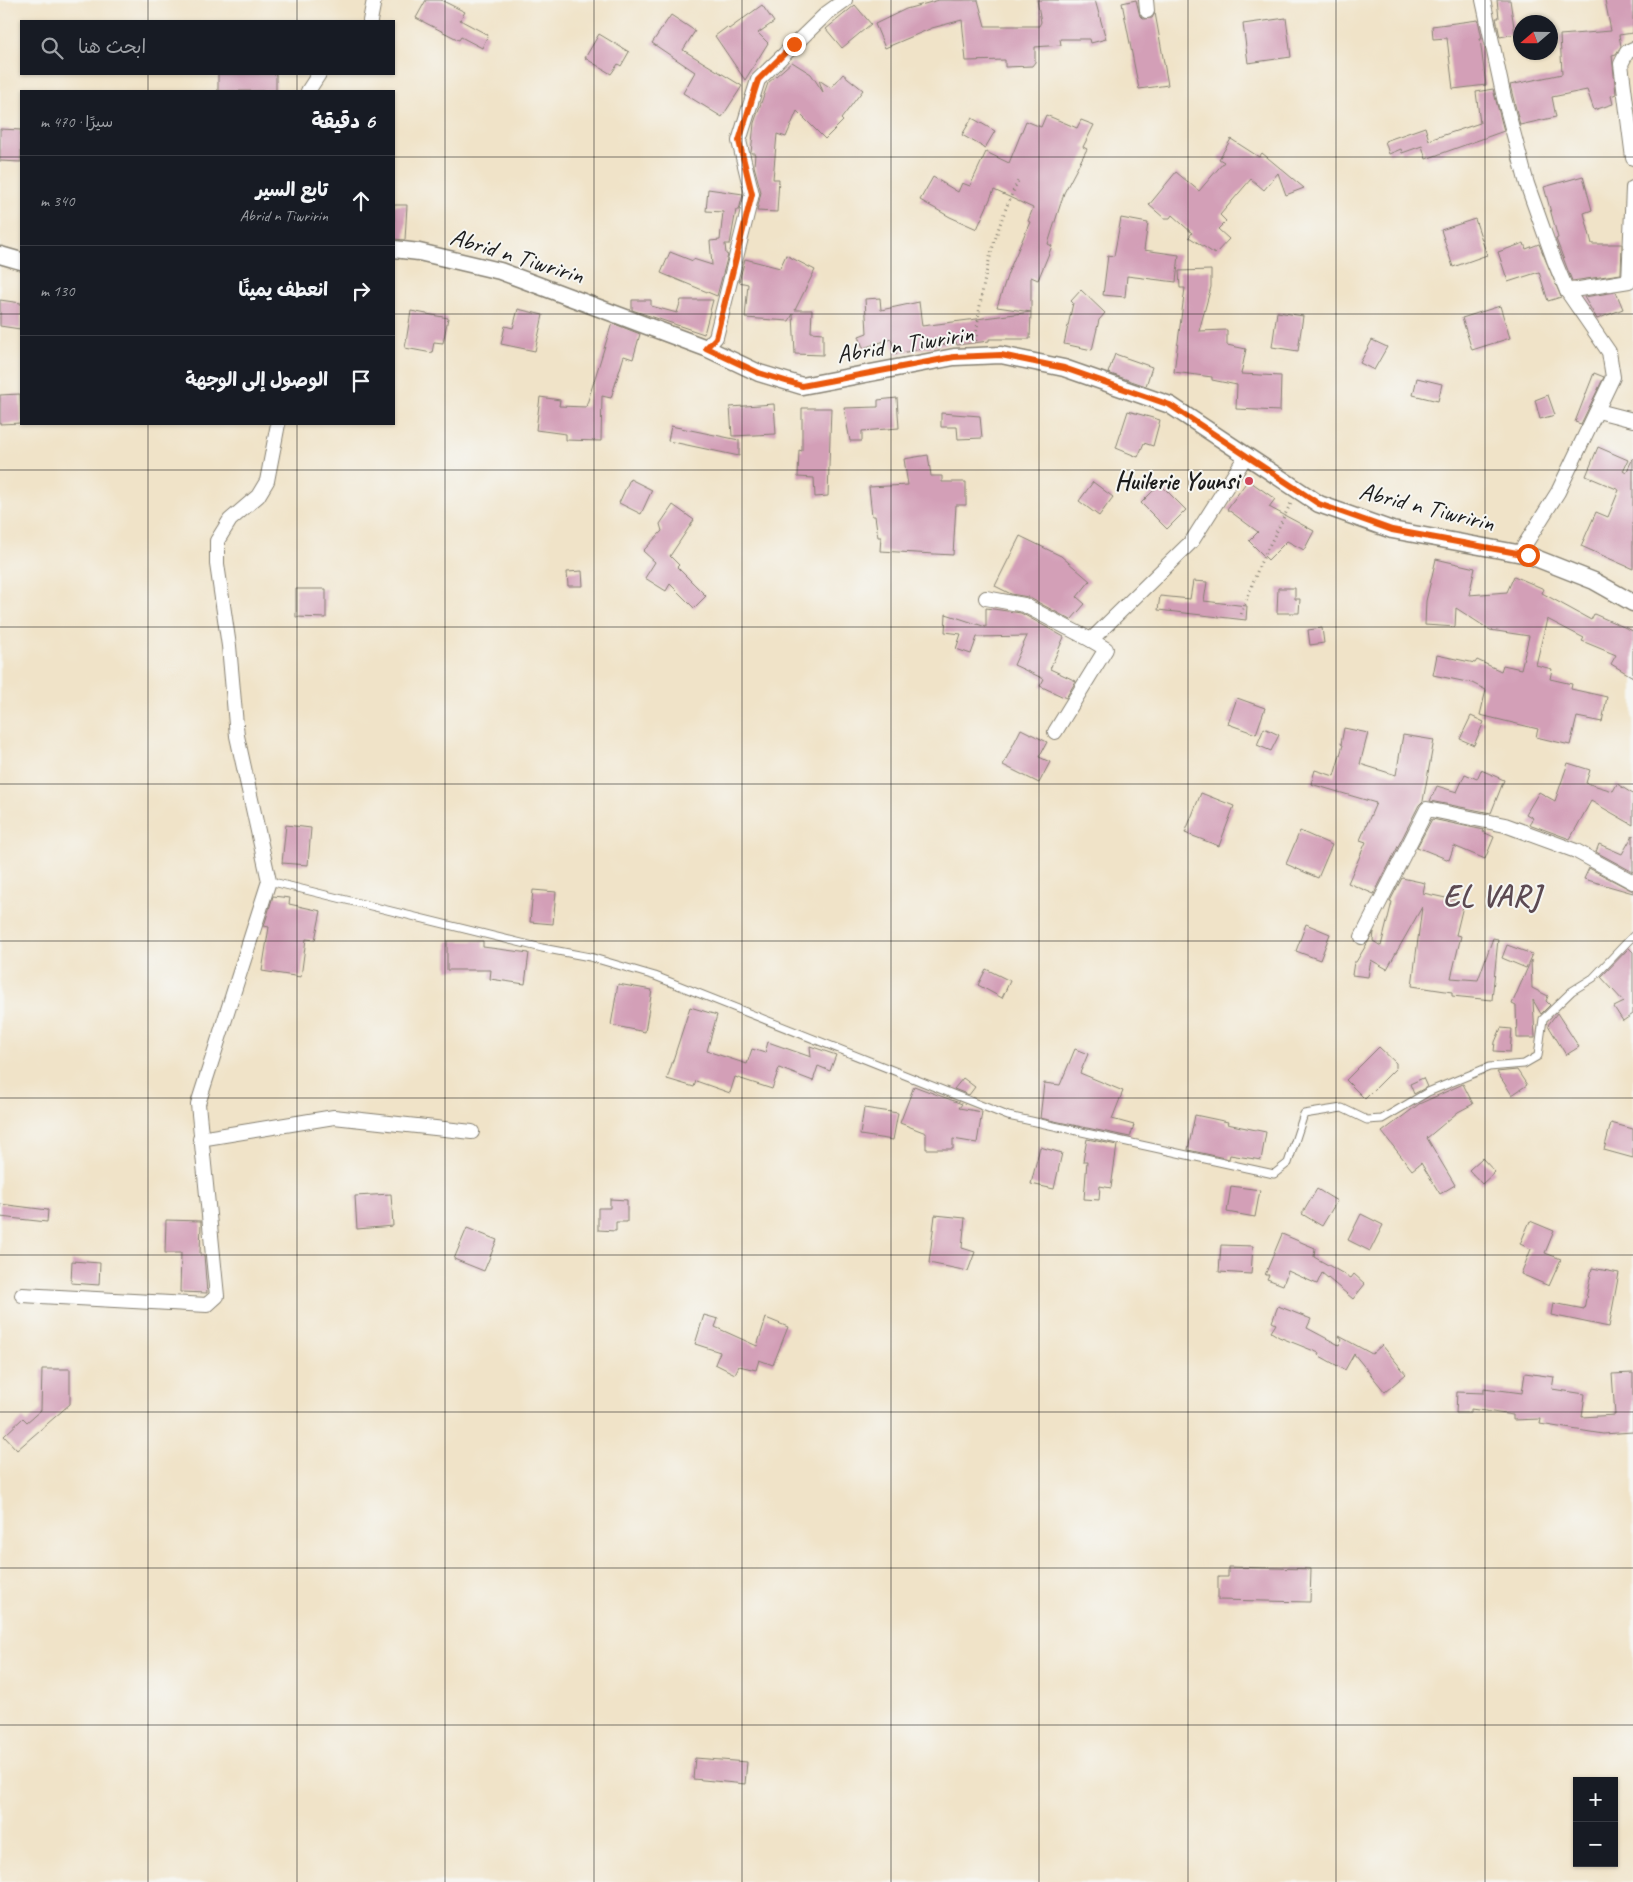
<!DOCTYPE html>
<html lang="ar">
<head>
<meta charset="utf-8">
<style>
  :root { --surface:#171b24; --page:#242831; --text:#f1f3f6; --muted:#9ea1a6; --line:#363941 }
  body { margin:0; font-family:Caveat,"Playpen Sans Arabic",sans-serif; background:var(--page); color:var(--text); direction:rtl }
  .controls { position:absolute; right:15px; bottom:15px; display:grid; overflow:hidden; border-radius:0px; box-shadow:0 1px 4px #0004 }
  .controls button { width:45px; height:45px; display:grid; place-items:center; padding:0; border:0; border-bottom:1px solid var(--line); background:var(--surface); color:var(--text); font:25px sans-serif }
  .compass { position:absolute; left:1513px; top:15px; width:45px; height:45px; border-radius:50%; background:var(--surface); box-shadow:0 1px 4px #0004; rotate:250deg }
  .stop { position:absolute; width:15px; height:15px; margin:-11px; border:4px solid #ea580c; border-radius:50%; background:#fff }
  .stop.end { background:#ea580c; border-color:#fff; box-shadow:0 1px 5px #0008 }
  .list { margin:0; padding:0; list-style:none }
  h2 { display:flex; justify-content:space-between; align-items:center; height:65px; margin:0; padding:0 20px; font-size:21px }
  h2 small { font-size:16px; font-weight:400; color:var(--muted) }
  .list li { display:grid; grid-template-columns:32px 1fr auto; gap:15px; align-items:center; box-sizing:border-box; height:90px; padding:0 20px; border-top:1px solid var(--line) }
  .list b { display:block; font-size:19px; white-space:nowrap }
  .list p { margin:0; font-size:16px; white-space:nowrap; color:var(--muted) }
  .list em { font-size:16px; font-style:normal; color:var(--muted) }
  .icon { flex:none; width:28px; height:28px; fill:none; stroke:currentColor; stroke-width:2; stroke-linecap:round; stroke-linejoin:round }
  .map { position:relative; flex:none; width:1633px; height:1882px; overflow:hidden; direction:ltr }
  .search { position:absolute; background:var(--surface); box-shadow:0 1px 4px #0004; left:20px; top:20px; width:375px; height:55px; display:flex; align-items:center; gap:12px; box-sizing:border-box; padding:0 18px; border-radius:0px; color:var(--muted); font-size:19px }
  .panel { position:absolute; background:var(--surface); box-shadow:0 1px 4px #0004; left:20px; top:90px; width:375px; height:335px; border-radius:0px; direction:rtl }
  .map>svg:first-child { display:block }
</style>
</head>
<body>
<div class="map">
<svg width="1633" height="1882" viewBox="0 0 1633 1882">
  <rect width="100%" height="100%" fill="#f6f6f2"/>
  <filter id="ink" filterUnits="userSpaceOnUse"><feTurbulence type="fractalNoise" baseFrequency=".02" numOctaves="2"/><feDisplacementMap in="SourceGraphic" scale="10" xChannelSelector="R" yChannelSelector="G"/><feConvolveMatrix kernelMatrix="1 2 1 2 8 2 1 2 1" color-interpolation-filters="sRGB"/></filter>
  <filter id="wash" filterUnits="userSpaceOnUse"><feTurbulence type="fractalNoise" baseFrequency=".0096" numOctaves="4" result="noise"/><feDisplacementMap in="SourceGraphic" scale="20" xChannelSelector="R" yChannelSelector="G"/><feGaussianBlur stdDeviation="1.12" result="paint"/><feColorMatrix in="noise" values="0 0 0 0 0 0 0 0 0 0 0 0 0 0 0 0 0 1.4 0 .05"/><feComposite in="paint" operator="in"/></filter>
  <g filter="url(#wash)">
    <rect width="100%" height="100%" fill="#f0e3c8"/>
    <g id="blocks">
      <g fill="#d39fb7">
        <path d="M426 0H441L465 12 460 20 488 35 482 48 461 37 459 40 416 18Z"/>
        <path d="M939 0H978L985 26H1039L1041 22 1037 0H1095L1106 39 1091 43 1090 39H1060L1061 45 1035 47V62L1032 66 1005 67V60L966 61 962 20 932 28 885 48 875 24 906 9Z"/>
        <path d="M1136 0 1140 16 1143 19 1152 18 1155 13 1168 85 1139 89 1122 3Z"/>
        <path d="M1497 0H1510L1515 34 1500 37 1496 18H1499Z"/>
        <path d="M1605 0H1633V33L1619 35 1621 46 1616 54 1612 55 1616 94 1611 96 1613 104 1594 110 1587 90 1552 97 1556 117 1520 125 1510 85 1562 74 1560 35 1611 31Z"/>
        <path d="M762 5 774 22 758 33 768 43 745 80 715 36 727 27 729 29Z"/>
        <path d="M855 5 871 24 842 48 826 29Z"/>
        <path d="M671 15 695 31 683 50 742 86 722 117 683 93 695 72 652 43Z"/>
        <path d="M1286 18 1291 57 1248 63 1243 24Z"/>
        <path d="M1478 20 1482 39H1480L1486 85 1453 89 1447 38 1433 39 1432 26Z"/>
        <path d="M599 34 629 52 621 66 618 64 611 74 585 58Z"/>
        <path d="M792 62 811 74 823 92 819 80 831 88 843 74 863 90 841 119 843 121 825 139 797 111 786 137 777 134 773 179H779L777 212 757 211 761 192 754 166 755 153H751L754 123 768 83Z"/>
        <rect x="218" y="74" width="58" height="17"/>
        <path d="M1493 89 1504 131 1426 159 1422 146 1402 153 1401 149 1389 154 1385 141 1425 127 1429 140 1480 123 1476 92Z"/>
        <path d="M1046 115 1077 128 1081 120 1094 125 1083 147 1087 149 1064 193 1048 244 1052 246 1038 280 1031 277V312L997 307 1008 273 1030 222 1028 221 1033 208 994 190 977 229 950 217 920 200 933 177 958 192 962 183 970 186 986 152 1009 163 1026 121 1041 127Z"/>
        <path d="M972 118 995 131 985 148 962 135Z"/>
        <path d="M0 129 21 130V162L0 161Z"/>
        <path d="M1231 139 1259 157 1262 153 1304 188 1286 195 1278 173 1264 190 1251 179 1220 215 1226 221 1218 229 1229 239 1215 254 1189 237 1192 233 1172 215 1170 218H1164L1149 205 1176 172 1199 191 1224 162 1219 159Z"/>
        <path d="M1583 176 1592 210 1584 213 1592 244H1622L1621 274 1572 281 1556 239 1558 238 1544 187Z"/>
        <path d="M708 189 743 194 739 210H736L730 244H725L726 254 728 255 717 296 661 273 670 252 693 261V259L712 265 710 241 720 240 723 212 706 211Z"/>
        <path d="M394 205H407L405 240 394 239Z"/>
        <path d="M1121 218 1148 223 1144 250 1179 255 1176 282 1127 276 1125 297 1103 295 1108 255 1114 256Z"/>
        <path d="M1475 219 1487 255 1453 267 1441 230Z"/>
        <path d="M1524 243 1526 249 1539 244 1561 297 1548 301 1539 272 1508 282 1498 252Z"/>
        <path d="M786 255 815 270 795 310H812L811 332 823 333V355L795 354 793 314 789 321 745 318 748 284 739 282 745 259 780 268Z"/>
        <path d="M1211 270V287L1199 331 1227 330V345L1246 349 1241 374 1281 376 1280 411 1236 409 1237 385 1212 380V377L1174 372 1185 288H1180L1179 271Z"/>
        <path d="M1081 290 1105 313 1099 320 1092 350 1064 344 1073 303 1071 301Z"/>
        <path d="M1616 292 1623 309 1597 319 1584 297Z"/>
        <path d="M880 298 881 310 919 302 922 326 1031 312 1030 339H989V341L957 345 956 342 896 354 891 339 863 348 859 336 867 333 865 299Z"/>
        <path d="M0 300 21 303 20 329 0 326Z"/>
        <path d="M632 300H651V306L677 313 681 300H713L704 334 632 310Z"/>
        <path d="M1500 306 1510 338 1472 350 1462 318Z"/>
        <path d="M518 309 543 315 535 351 501 344 505 326 513 328Z"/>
        <path d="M411 311 448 318 443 343 434 342 432 353 405 348Z"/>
        <path d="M1277 312 1303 316 1298 351 1272 347Z"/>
        <path d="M612 323 640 334 633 359 624 356 611 398 602 396 601 441 566 440V434L536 430 540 397 560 400 559 406 586 407Z"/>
        <path d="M1372 340 1387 347 1374 370 1360 363Z"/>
        <path d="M1115 354 1152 367 1146 386 1108 373Z"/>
        <path d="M1594 373 1604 377 1581 424 1575 422Z"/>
        <path d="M1417 378 1442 384 1438 401 1413 395Z"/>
        <path d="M20 394 21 423 0 424V395Z"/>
        <path d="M1548 395 1555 415 1540 419 1535 400Z"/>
        <path d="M897 398 899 428 862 431V441H850L844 408 878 407V400Z"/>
        <path d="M774 404 776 434 732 436 730 407Z"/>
        <path d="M802 408H831L828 496 815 497 814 478 798 477 799 450 802 451Z"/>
        <path d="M1128 411 1160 420 1153 446 1144 443 1138 457 1116 448Z"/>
        <path d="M941 413 980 416 982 438 958 439 957 427H941Z"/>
        <path d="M671 426 739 440V456L668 441Z"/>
        <path d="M1598 447 1628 460 1623 471 1626 473 1633 458V569L1581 546 1596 512 1608 517 1619 490 1586 476Z"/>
        <path d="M928 455 931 476H942V482H966V505H956L953 555 880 551 881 537H878L875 516H872L869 487 908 485 904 459Z"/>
        <path d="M630 479 652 490 641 514 619 503Z"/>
        <path d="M1248 480 1275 499 1269 507 1314 531 1304 550 1287 541 1268 560 1249 541 1258 532 1227 509Z"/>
        <path d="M1093 482 1113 497 1099 516 1079 501Z"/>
        <path d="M1160 484 1186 510 1167 529 1141 503Z"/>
        <path d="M673 505 694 520 670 556 679 565 677 567 706 596 694 608 670 584 666 591 645 578 655 562 643 551 662 531 660 524Z"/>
        <path d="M1020 536 1061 556 1090 581 1077 597 1085 604 1071 620 1028 597 1011 594 995 586Z"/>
        <path d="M1436 559 1475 568 1469 595 1507 592 1514 576 1544 589 1542 593 1591 620 1594 614 1633 631V677L1611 664 1616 655 1582 641 1584 638 1547 619 1536 665 1552 669 1550 679 1572 684 1571 689 1607 697 1602 722 1577 717 1570 745 1536 737 1538 729 1480 715 1486 690 1472 683 1433 675 1437 655 1475 663 1477 660 1501 671 1503 665 1521 669 1529 636 1490 630 1456 608 1455 627 1425 625 1426 601Z"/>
        <path d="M582 571 583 586H568L567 572Z"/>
        <path d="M1193 581 1207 582 1204 601 1247 606 1246 620 1158 610 1160 596 1190 599Z"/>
        <path d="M1278 588H1295V599H1300L1299 613H1277Z"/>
        <path d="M296 589H326V618L296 617Z"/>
        <path d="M986 608 1021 613 1064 637 1050 669 1076 681 1066 698 1040 686 1044 679 1014 665 1027 636 977 637 971 654 956 649 961 634 945 632 946 614 986 627Z"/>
        <path d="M1322 628 1324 643 1310 645 1308 630Z"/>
        <path d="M1237 698 1265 708 1256 734 1228 724Z"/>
        <path d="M1471 716 1484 722 1474 745 1460 739Z"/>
        <path d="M1264 728 1279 735 1271 751 1257 745Z"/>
        <path d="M1344 728 1368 733 1360 764 1396 775 1403 735 1434 740 1423 801 1419 805 1374 894 1348 883 1366 842 1360 840 1376 803 1311 784 1315 770 1334 776 1343 745 1341 744Z"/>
        <path d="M1021 729 1047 742 1039 757 1050 762 1039 783 1003 765Z"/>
        <path d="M1568 763 1590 770 1586 783 1613 791 1617 784 1633 794V825L1591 801 1570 839 1529 824 1533 818 1526 814 1539 792 1555 801Z"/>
        <path d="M1481 770 1504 780 1491 813 1430 801 1437 786 1457 792 1465 774 1477 779Z"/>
        <path d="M1201 793 1234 806 1219 846 1185 833Z"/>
        <path d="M1432 819 1484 830 1483 832 1494 837 1485 859 1454 846 1449 860 1417 847Z"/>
        <path d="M286 825 311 828 308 865 282 863Z"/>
        <path d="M1300 831 1332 845 1318 878 1286 864Z"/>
        <path d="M1633 835V872L1596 852 1599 844 1622 854Z"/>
        <path d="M1589 868 1633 891V893L1584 879Z"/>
        <path d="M1402 878 1425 883 1423 893 1464 902 1456 935 1461 936 1451 978 1478 980 1493 938 1498 939 1492 1000 1452 996V992L1412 986 1422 907 1387 969 1371 960 1368 977 1352 975 1354 962H1356L1374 932 1373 941 1381 946 1392 902 1390 901Z"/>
        <path d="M533 890 556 892 553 924 530 922Z"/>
        <path d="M273 896 290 898 289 904 321 911 315 940 306 939 301 977 262 971 269 927 264 926Z"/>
        <path d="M1306 924 1330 934 1320 960 1296 951Z"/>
        <path d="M447 941H483V947L529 953 525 984 490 979 491 970H447Z"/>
        <path d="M1507 945 1532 954 1526 968 1502 958Z"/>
        <path d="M1629 948 1633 952V1014L1623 1021 1614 1007 1624 1002 1601 977Z"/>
        <path d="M1531 960 1532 988 1548 996 1546 1001 1550 1005 1541 1014 1533 1000 1535 1038H1517L1516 1006 1512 1004Z"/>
        <path d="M986 969 1010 981 1002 998 978 985Z"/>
        <path d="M618 984 652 990 645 1032 611 1025Z"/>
        <path d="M690 1007 717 1015 707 1051 747 1064 752 1049 765 1053 768 1042 811 1057 810 1046 836 1055 830 1071 818 1066 813 1081 779 1068 772 1089 735 1077 730 1093 696 1081 694 1087 667 1079Z"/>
        <path d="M1557 1013 1579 1047 1566 1055 1548 1025Z"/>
        <path d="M1501 1028 1512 1029 1510 1052 1494 1051 1495 1042Z"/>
        <path d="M1379 1047 1396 1063V1068L1365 1099 1346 1080Z"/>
        <path d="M1075 1049 1088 1054 1080 1073 1123 1091 1112 1119 1134 1125 1130 1137 1040 1118 1044 1083 1060 1085Z"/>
        <path d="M1517 1070 1527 1085 1512 1095 1497 1072Z"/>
        <path d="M963 1078 975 1087 969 1095 954 1089Z"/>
        <path d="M1423 1078 1427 1087 1414 1094 1410 1084Z"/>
        <path d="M1463 1084 1473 1104 1458 1112 1427 1138 1455 1185 1440 1194 1421 1163 1412 1170 1382 1132 1419 1104Z"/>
        <path d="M914 1086 962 1104 959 1108 982 1112 977 1143 953 1139V1149H926V1133L900 1123Z"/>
        <path d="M864 1108 898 1113 893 1140 860 1135Z"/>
        <path d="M1195 1115 1228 1122 1227 1124 1266 1132 1261 1160 1230 1155 1229 1159 1188 1150Z"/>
        <path d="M1611 1123 1633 1129V1158L1604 1150Z"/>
        <path d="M1087 1139 1117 1145 1111 1188 1100 1186 1099 1200 1084 1199 1087 1161H1083Z"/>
        <path d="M1040 1147 1062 1153 1054 1189 1031 1184Z"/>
        <path d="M1482 1158 1495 1172 1482 1184 1469 1170Z"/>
        <path d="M1231 1186 1260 1190 1255 1217 1227 1212Z"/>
        <path d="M1317 1189 1337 1201 1322 1226 1302 1214Z"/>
        <path d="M391 1194 393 1226 357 1229 355 1196Z"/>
        <path d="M610 1199 627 1200V1222H616V1231L598 1230V1208H610Z"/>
        <path d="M0 1204 48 1210 47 1222 0 1217Z"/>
        <path d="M1361 1214 1383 1225 1370 1251 1348 1240Z"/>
        <path d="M935 1215 965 1218 962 1248 975 1252 968 1271 929 1263Z"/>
        <path d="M166 1220 201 1221 200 1255H204L207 1293 180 1292 181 1253H165Z"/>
        <path d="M1530 1221 1554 1231 1545 1253 1561 1259 1549 1286 1521 1274 1531 1249 1520 1244Z"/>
        <path d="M467 1228 497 1240 484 1271 454 1259Z"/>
        <path d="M1282 1234 1315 1248 1314 1257 1351 1278 1354 1274 1365 1284 1353 1299 1322 1273 1317 1284 1288 1271 1283 1285 1267 1279 1269 1275H1265Z"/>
        <path d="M1221 1245 1253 1246 1251 1274 1219 1272Z"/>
        <path d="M72 1261 100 1263 99 1285 71 1283Z"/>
        <path d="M1592 1268 1619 1273 1609 1327 1551 1315 1553 1303 1584 1309Z"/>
        <path d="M1278 1306 1311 1319 1307 1328 1339 1345 1342 1340 1339 1336 1372 1354 1382 1345 1406 1374 1385 1392 1354 1354 1345 1370 1318 1355 1319 1353 1279 1337 1271 1332 1276 1324 1272 1322Z"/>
        <path d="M704 1315 718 1319 715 1327 757 1346 766 1318 788 1327 773 1365 759 1360 756 1370 739 1366 735 1374 715 1364 720 1352 695 1344Z"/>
        <path d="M42 1369H70V1404L17 1450 4 1436 23 1418 27 1422 41 1410Z"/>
        <path d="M1525 1373 1554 1377 1552 1389 1585 1394 1582 1417 1615 1415 1612 1374 1633 1373V1432L1603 1434 1540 1424 1541 1419 1513 1420V1415L1471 1409V1413H1456L1457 1392 1484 1393V1388L1522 1393Z"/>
        <path d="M1228 1567 1311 1569 1310 1602 1218 1600V1577H1228Z"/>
        <path d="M695 1758 747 1762 745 1784 693 1779Z"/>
      </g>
    </g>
  </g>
  <g filter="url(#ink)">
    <use href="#blocks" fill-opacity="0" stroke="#868072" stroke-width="1"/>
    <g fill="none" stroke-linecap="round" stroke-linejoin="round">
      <defs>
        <path id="service" d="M269 881 542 948 590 957 655 976 1008 1116 1274 1174 1288 1163 1304 1114 1342 1108 1367 1120 1382 1119 1428 1092 1489 1067 1524 1064 1538 1056 1543 1019 1572 991 1593 978 1633 936"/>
        <g id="minor">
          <path d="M1146 0 1147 11"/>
          <path d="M1483 0 1504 98 1527 184 1554 260 1567 291 1609 352 1613 377 1558 492 1519 554"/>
          <path d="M370 21 374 0"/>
          <path d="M1633 49 1627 52 1621 64 1633 158"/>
          <path d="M308 91 319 74"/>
          <path d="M1567 291 1629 281 1633 188"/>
          <path d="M706 348 716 337 752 194 739 141 758 80 827 13 845 0"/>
          <path d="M1598 411 1633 420"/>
          <path d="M986 598 1024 605 1091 640 1192 541 1246 456"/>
          <path d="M1055 732 1106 649 1091 640"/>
          <path d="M1362 937 1427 809 1505 825 1576 851 1633 882"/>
          <path d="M200 1139 334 1117 472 1132"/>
          <path d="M22 1295 207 1305 217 1296 198 1104 269 881 237 736 229 646 217 564V541L230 520 258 496 267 481 278 424"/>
        </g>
        <g id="tertiary">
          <path d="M394 249 419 252 500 271 706 348 759 373 802 386 954 357 1001 355 1064 368 1170 405 1319 504 1392 530 1528 555 1594 581 1633 603"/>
          <path d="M0 255 21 261"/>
        </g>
      </defs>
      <use href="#service" stroke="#868072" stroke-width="9"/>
      <use href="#minor" stroke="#868072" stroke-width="16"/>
      <use href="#tertiary" stroke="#868072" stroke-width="19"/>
      <g stroke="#868072" stroke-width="3" stroke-dasharray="1 4" stroke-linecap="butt">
        <path d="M976 341C980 287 994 230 1018 181"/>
        <path d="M1241 614 1260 564 1291 503"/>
      </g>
      <use href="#service" stroke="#fff" stroke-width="7"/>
      <use href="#minor" stroke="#fff" stroke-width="14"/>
      <use href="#tertiary" stroke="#fff" stroke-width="16"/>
    </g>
  </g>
  <g fill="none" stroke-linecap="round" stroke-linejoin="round" filter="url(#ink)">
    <path stroke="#ea580c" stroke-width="6" d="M794 44 758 80 739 141 752 194 716 338 706 348 759 373 802 386 954 357 1001 355 1064 368 1170 405 1319 504 1392 530 1528 555"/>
  </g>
  <path fill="none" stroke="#1c1c1c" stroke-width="1" stroke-opacity="0.55" d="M148 0V21M297 0V21M445 0V1882M594 0V1882M742 0V1882M891 0V1882M1039 0V1882M1188 0V1882M1336 0V1882M1485 0V1882M148 74V91M297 74V91M0 157H21M394 157H1633M0 314H21M394 314H1633M148 424V1882M297 424V1882M0 470H1633M0 627H1633M0 784H1633M0 941H1633M0 1098H1633M0 1255H1633M0 1412H1633M0 1568H1633M0 1725H1633"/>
  <circle fill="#d1495b" stroke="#f6f6f2" stroke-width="2" cx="1249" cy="481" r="5"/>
  <g text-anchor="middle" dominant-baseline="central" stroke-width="4" stroke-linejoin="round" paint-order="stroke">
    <g font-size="25" fill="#1c1c1c" stroke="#f6f6f2">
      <text transform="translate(517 256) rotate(17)">Abrid n Tiwririn</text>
      <text transform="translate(905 344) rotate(-9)">Abrid n Tiwririn</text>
      <text transform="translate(1427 507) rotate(14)">Abrid n Tiwririn</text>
    </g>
    <g font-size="25" font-weight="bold" fill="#1c1c1c" stroke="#f6f6f2" text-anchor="end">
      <text x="1239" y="481">Huilerie Younsi</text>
    </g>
    <g font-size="30" font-weight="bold" letter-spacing="1" fill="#5c4a52" stroke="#f6f6f2">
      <text x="1492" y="896">EL VARJ</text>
    </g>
  </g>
</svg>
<div class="controls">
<button>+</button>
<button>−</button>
</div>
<svg class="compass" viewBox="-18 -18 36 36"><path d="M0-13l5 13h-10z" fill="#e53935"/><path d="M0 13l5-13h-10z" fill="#9ea1a6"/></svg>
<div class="stop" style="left:1528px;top:555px"></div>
<div class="stop end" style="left:794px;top:44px"></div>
<div class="search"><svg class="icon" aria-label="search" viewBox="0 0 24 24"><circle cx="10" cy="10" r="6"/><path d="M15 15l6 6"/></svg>ابحث هنا</div>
<section class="panel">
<h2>6 دقيقة<small>سيرًا · 470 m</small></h2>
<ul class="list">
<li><svg class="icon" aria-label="ahead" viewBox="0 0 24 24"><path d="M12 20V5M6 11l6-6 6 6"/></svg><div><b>تابع السير</b><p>Abrid n Tiwririn</p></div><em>340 m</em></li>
<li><svg class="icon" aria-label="right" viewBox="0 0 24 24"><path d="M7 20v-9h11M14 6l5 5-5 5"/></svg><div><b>انعطف يمينًا</b></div><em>130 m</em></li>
<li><svg class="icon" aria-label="arrive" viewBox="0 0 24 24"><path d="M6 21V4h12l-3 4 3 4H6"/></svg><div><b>الوصول إلى الوجهة</b></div></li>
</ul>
</section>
</div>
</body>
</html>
